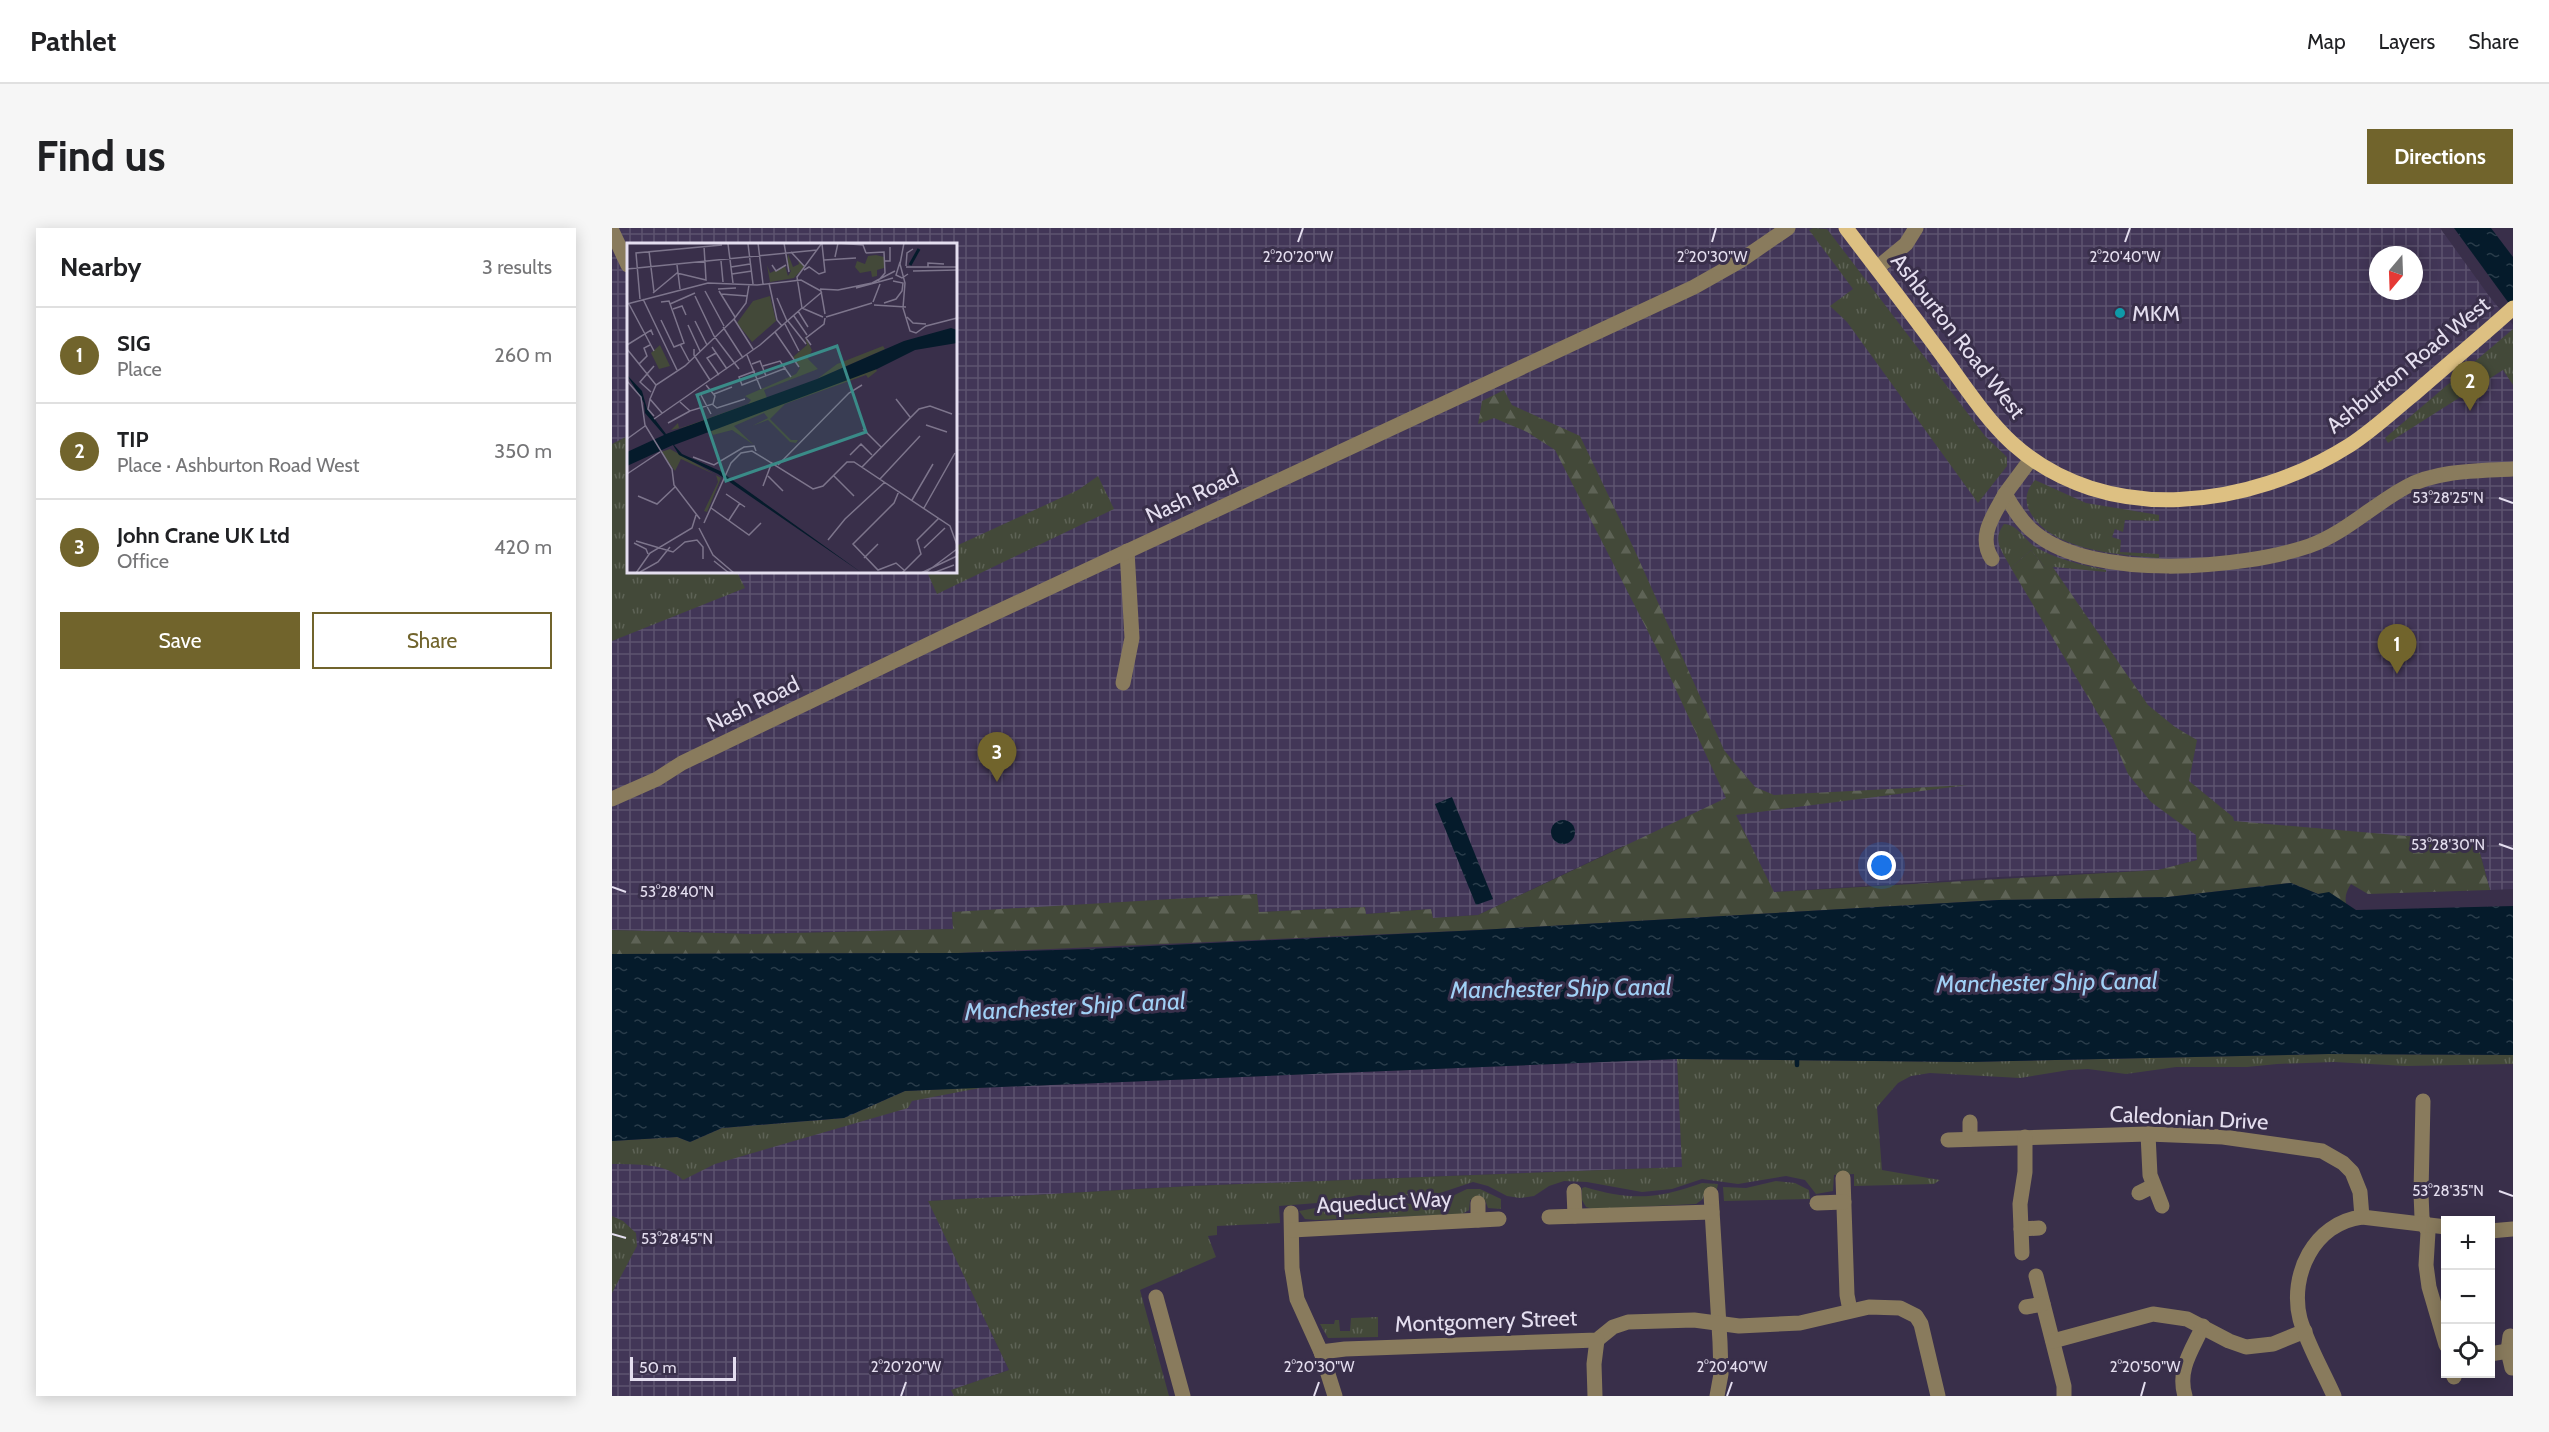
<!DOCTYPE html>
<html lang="en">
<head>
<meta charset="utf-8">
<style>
  :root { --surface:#fff; --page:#f6f6f6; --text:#202124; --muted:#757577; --line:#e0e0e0; --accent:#71642c }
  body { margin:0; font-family:Cabin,sans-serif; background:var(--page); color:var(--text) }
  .controls { position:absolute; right:18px; bottom:18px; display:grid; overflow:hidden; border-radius:0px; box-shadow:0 3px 15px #0003 }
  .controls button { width:54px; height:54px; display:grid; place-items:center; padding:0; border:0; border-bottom:2px solid var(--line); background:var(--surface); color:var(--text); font:30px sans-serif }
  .compass { position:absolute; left:1757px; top:18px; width:54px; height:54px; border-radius:50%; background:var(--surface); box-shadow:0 3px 15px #0003; rotate:199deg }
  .scale { position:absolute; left:18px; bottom:15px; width:106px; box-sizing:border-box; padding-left:6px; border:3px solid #e4deef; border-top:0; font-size:16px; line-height:21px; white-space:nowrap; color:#e4deef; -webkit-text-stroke:4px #392f4a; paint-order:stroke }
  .you { position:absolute; left:1270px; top:638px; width:21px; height:21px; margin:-15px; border:4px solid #fff; border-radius:50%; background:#1a73e8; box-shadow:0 0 0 9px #1a73e833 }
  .badge { display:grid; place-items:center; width:39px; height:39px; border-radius:50%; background:var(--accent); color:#fff; font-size:20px; font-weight:700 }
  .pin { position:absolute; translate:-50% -50px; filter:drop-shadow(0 2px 3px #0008) }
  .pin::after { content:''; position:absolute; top:32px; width:21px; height:18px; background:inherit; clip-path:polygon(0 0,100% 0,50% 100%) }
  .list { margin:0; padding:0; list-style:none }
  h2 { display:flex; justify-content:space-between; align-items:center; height:78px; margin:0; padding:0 24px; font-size:26px }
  h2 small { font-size:20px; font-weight:400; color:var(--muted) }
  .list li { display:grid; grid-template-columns:39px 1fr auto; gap:18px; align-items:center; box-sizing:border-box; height:96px; padding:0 24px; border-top:2px solid var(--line) }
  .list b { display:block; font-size:22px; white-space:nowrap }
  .list p { margin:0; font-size:20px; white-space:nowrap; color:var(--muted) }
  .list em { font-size:20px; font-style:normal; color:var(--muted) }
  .actions { display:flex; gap:12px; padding:18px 24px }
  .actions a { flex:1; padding:14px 0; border:2px solid var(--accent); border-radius:0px; text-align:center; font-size:21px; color:var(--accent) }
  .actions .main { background:var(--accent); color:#fff }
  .icon { flex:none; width:33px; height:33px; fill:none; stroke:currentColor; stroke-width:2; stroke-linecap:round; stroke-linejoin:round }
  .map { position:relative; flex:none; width:1901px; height:1168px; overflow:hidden; border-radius:0px }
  header { display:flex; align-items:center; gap:36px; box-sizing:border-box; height:84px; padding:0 30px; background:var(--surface); border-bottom:2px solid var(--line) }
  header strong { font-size:28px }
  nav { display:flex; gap:33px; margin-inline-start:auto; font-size:21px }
  .intro { display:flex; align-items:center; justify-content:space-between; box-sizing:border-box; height:144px; padding:0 36px }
  h1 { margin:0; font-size:42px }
  .button { padding:15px 27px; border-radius:0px; background:var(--accent); color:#fff; font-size:21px; font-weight:700 }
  main { display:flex; gap:36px; padding:0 36px }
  aside { flex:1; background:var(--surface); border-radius:0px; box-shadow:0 3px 15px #0003 }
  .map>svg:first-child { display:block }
</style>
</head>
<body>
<header>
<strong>Pathlet</strong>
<nav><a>Map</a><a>Layers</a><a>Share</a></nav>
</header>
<div class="intro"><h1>Find us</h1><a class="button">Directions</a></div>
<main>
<aside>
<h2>Nearby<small>3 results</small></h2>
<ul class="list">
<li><span class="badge">1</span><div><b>SIG</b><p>Place</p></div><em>260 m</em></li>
<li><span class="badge">2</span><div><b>TIP</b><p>Place · Ashburton Road West</p></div><em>350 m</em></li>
<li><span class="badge">3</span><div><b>John Crane UK Ltd</b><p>Office</p></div><em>420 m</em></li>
</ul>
<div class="actions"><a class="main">Save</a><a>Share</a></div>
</aside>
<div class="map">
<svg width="1901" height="1168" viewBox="0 0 1901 1168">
  <defs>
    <pattern id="industrial-grid" width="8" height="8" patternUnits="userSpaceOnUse" patternTransform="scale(1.5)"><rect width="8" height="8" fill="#423657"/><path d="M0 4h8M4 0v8" fill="none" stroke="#5d536f"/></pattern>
    <pattern id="grass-tufts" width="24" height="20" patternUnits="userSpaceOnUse" patternTransform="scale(1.5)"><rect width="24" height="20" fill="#434939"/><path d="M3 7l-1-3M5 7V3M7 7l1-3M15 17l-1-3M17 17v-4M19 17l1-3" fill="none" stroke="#5e6356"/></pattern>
    <pattern id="forest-firs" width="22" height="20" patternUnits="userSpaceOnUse" patternTransform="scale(1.5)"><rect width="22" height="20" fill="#434939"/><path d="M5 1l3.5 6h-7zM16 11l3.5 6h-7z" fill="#5e6356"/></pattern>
    <pattern id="water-ripples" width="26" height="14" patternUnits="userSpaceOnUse" patternTransform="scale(1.5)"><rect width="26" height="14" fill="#051b2b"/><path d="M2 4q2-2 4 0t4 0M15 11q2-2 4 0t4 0" fill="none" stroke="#293c4a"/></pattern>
  </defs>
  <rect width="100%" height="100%" fill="#392f4a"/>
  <g fill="url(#industrial-grid)" fill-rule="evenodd">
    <path d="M0 0H1828L1877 68 1901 97V661L1878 662 1865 614 1585 632 1546 642 1387 649 1161 664 1011 618 866 687 820 690 819 681 754 686 753 679 646 684 645 666 340 685 341 701 140 706 0 702ZM16 16H344V344H16ZM1766 27H1802V63H1766Z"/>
    <path d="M1065 831 1071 939 579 958 317 973 397 1142 340 1162 342 1168H0V913L65 909 293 863Z"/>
  </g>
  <g fill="url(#grass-tufts)">
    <path d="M1201 0 1215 1 1373 208 1395 229V238L1366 275 1235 94 1218 78 1241 61 1197 2Z"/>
    <path d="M1901 101V157L1891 142 1776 215 1773 210Z"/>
    <path d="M16 208V344H125L133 360 0 413V216Z"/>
    <path d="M486 248 502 281 325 366 315 344H344V318L466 262Z"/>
    <path d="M1423 252 1474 275 1547 287V293L1513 292 1511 304 1503 301 1500 309 1509 312 1508 324 1547 326V330C1508 327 1437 323 1417 282 1412 271 1415 261 1423 252Z"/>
    <path d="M1392 296C1405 296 1412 311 1422 318 1442 331 1471 337 1494 342V344L1432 338 1419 322 1399 340C1391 324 1379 313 1392 296Z"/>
    <path d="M1717 826 1901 827V836L1794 838 1722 834 1665 836 1635 839H1564L1514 846 1476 841 1457 842 1408 850 1318 845 1299 848 1286 855 1265 879 1270 942 1328 952 1322 956 1242 958V946L1222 947 1221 963 1204 966 1193 952 1174 948 1126 956 1090 951 1060 961 1030 964 975 954 952 953 937 958 922 968 908 970 895 968 876 958 861 954 813 970 747 967 705 975 667 978 668 995 605 998V1007L596 1008 604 1029 528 1062 557 1168H342L339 1162 397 1142 316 973 579 958 1070 939 1065 831 1357 834Z"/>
    <path d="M373 859 300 873 296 880 103 936 71 952C53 934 24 937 0 936V913L65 909 78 914 110 900 232 890 293 863Z"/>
    <path d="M1164 953 1183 955 1197 962 1198 971 1112 973 1111 959 1134 960Z"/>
    <path d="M1090 955 1106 956 1105 961 1093 963 1091 971 1084 976 981 981 974 979 970 972V960L973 959C1018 973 1046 971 1090 955Z"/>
    <path d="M855 961H868L889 971V981L876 980 873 972H858L857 982 850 986 704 992 693 991 687 983 748 972 813 977 826 975Z"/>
    <path d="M0 988 11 993 24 1005 25 1018 0 1065Z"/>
    <path d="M766 1089V1109L716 1110 708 1096H722L723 1092H727L728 1103H738L739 1090Z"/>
  </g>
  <path fill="url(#forest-firs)" d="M892 162 900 177 968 208 1023 323 1112 522 1143 559 1162 567 1356 557 1124 587 1162 664 1546 642 1585 632 1584 607 1539 574 1516 546 1501 511 1399 340 1419 322 1432 338H1440L1536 477 1563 499 1585 512 1577 553 1621 589 1622 593 1865 614 1878 662 1756 666 1739 656C1734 664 1732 669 1735 679L1717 665 1706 666 1679 655 1556 669 1387 672 868 702 346 725 0 726V702L140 706 341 701 340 684 645 666 647 684 753 679 754 686 819 681 821 690 866 687 1114 570 1047 425 943 222 915 204 882 190 866 196 870 173Z"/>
  <g fill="url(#water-ripples)">
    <path d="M1842 0H1879L1901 29V81Z"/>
    <path d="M840 569 881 671 864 677 823 576Z"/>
    <circle cx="951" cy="604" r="12"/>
    <path d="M1679 655 1706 666 1717 664 1744 682 1901 678V827L1717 826 1357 834 1065 831 293 863 232 890 110 900 78 914 65 909 0 913V726L346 725 476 721 868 702 1387 672 1556 669Z"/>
  </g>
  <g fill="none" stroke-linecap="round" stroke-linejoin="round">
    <path stroke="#051b2b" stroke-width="4.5" d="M1185 831V837"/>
    <g stroke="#897b5d" stroke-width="15">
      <path d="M0 3 16 37"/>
      <path d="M1265 40 1294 16 1304 0"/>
      <path d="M1419 231 1393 266C1401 280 1410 295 1423 305 1482 353 1629 341 1697 318 1732 306 1762 276 1794 259 1825 242 1867 243 1901 241"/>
      <path d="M1380 331C1365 308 1382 287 1393 266"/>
      <path d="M511 455 520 410 515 323"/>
      <path d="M0 571 45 551 70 535 338 406 1082 59 1128 33 1176 0"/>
      <path d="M1811 873 1809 965 1810 990 1816 1004 1814 1037 1817 1059 1834 1117"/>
      <path d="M1358 894V911"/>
      <path d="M1536 906 1538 947 1550 978"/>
      <path d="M1336 912 1536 906 1611 909 1710 923 1731 935 1740 944 1748 964 1750 989"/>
      <path d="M1231 950 1235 1067 1238 1082"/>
      <path d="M962 963 963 988"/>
      <path d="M1527 965 1541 958"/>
      <path d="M1099 966 1108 1114 1109 1146 1105 1168"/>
      <path d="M866 975V992"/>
      <path d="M1205 975 1232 974"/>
      <path d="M679 985 680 1040 685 1071 709 1124 723 1168"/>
      <path d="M937 989 1100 984"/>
      <path d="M1409 1001 1427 1000"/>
      <path d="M680 1002 887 991"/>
      <path d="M1878 1003 1901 1001"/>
      <path d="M1410 1025 1408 976 1413 944V909"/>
      <path d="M1424 1048 1452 1158V1168"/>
      <path d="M544 1069 571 1168"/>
      <path d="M1414 1079 1431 1076"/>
      <path d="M1898 1108 1896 1123 1900 1140"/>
      <path d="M1441 1113 1541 1086 1575 1091 1617 1113 1634 1119 1661 1116 1693 1103"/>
      <path d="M709 1124 733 1121 985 1112 1001 1099 1016 1094 1082 1092 1127 1098 1188 1095 1257 1079 1288 1080 1304 1088 1309 1096 1326 1168"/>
      <path d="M1878 1126 1896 1123"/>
      <path d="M1841 1146 1842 1149"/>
      <path d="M983 1168 982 1136 985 1112"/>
      <path d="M1573 1168C1565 1141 1580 1122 1591 1098"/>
      <path d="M1722 1168C1711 1143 1696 1118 1688 1091 1677 1047 1702 995 1750 989L1834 999"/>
    </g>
    <path stroke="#ddc082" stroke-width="15" d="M1234 0C1265 41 1297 82 1327 123 1350 154 1372 189 1400 215 1494 300 1639 280 1738 217 1761 202 1781 183 1802 166 1835 137 1869 109 1901 80"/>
  </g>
  <path fill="none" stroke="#e4deef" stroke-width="2" d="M686 14 691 0M1100 14 1104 0M1513 14 1518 0M1887 270 1901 275M1887 616 1901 621M0 659 14 664M1887 963 1901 968M0 1006 14 1010M289 1168 294 1154M702 1168 707 1154M1115 1168 1120 1154M1529 1168 1533 1154"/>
  <circle fill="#0f9aa8" stroke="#392f4a" stroke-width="2" cx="1508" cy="85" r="6"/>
  <g text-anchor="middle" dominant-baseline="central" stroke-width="6" stroke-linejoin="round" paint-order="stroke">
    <g font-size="22" fill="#e4deef" stroke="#392f4a" text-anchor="start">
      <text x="1520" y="85">MKM</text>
    </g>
    <g font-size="22" fill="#e4deef" stroke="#392f4a">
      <text transform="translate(1346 108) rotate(52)">Ashburton Road West</text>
      <text transform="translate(1796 137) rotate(-39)">Ashburton Road West</text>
      <text transform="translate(580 268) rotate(-25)">Nash Road</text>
      <text transform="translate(141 476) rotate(-26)">Nash Road</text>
      <text transform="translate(1577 890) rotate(3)">Caledonian Drive</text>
      <text transform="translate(772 974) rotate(-3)">Aqueduct Way</text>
      <text transform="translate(874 1093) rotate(-2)">Montgomery Street</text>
    </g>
    <g font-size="24" font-style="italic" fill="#a0d0f5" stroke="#392f4a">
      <text transform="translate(1435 754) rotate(-1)">Manchester Ship Canal</text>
      <text transform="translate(949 760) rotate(-1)">Manchester Ship Canal</text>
      <text transform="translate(463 778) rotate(-3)">Manchester Ship Canal</text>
    </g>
  </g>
  <g transform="translate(15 15)">
    <rect width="330" height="330" fill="#392f4a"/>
    <path d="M178 93 185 107 181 116 191 126 137 147 140 155 62 183 44 187 51 180 52 185 60 183 121 161 124 157 118 153 169 131 173 125 166 114 180 102ZM256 103 258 106 190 136 210 121Z" fill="#434939"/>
    <path d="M248 124 250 128 241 135 239 132 158 161 143 176 164 197H171L169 200 163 199 141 177 125 183 141 175 137 170 107 183 127 202 105 187 86 192 84 188ZM43 206 94 235 80 269 77 268 91 239 89 232 54 216 48 228 34 209Z" fill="#434939"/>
    <path d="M249 12 257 14V25L250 27V33L245 34 244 28 233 30 228 24 230 18 238 21 241 13ZM143 53 149 78 125 99 110 80 126 58ZM33 102 43 123 32 126 24 110Z" fill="#434939"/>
    <path d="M161 11 166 24 172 21 171 17 178 23 167 35 143 39 140 22 143 30 158 23 161 33 164 28 160 23Z" fill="#434939"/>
    <path d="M324 85 330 87V100L288 107 250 126 47 202 55 211 93 228 235 330 91 231 52 212 46 202 0 223V209L37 192 18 170 17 160 0 132 15 148 20 166 39 191 190 136 277 98Z" fill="#051b2b"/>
    <path fill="none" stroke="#051b2b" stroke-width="3" d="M283 22 292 6"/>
    <path fill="none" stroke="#7d758c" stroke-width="1.5" d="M131 0 136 41M157 0 162 29M277 0 273 21 278 40 276 65 283 88 289 90 299 83 330 75M101 1 106 40M121 1 126 41M22 8 27 49M164 9 178 24M239 10 257 9 258 30 251 38M208 14 211 0 236 2 239 10M197 17 229 15M94 18 96 39M257 18H263V4M273 19 269 32 275 35 281 31M50 22 53 46M145 22 149 28 159 22M279 23 280 10 286 6M104 24 123 21M279 24H330M301 24V20L317 21M0 26 190 7M177 27 182 24 192 31 198 29 195 1M286 28 330 27M105 31 125 28M142 40 150 77 155 83M229 45 266 35M91 46 109 45M193 46 211 47 245 40 268 28M78 48 97 83M92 48 108 74M26 50 50 30 79 37 77 3M94 51 120 53M68 53 87 93M150 55 160 78M13 56 9 10 95 2M16 56 50 127M34 59 42 58 57 100 47 104 34 77M246 59 253 41M257 60 269 56 275 48 276 40 266 38M0 61 81 40 130 42 174 37 194 48 198 71M2 61 27 108M43 61 68 50M247 62 279 64M175 65 170 34 195 0M175 65 196 74M176 65 195 49M46 66 55 63 59 72M171 68 181 84M167 73 180 92M199 74 245 60M280 74 286 80 299 81M107 76 126 106M68 78 80 102M161 78 179 101M158 81 172 108M61 82 73 108M96 84 116 115M148 89 172 124M87 93 112 126M53 101 62 118M0 102 24 87 26 92M184 102 179 95 197 81 198 75M85 104 100 126M0 106 29 142M67 106V112L83 137M89 110 80 115 92 132M120 112 134 146M12 121 20 113 17 105 23 102M125 121 133 118 139 133M136 123 153 118 164 134M128 128 112 134 115 142 159 125M0 138 14 154 18 182 45 226 47 242 73 276M24 149 13 139 27 123M87 151 105 144M74 152 84 171M23 156 21 166 27 173M269 156 283 174M53 159 63 168 86 161 88 153 79 142M85 161 90 165 118 156M35 170 23 156 29 142 58 123 107 76 119 60 122 42M27 176 133 102 175 65M41 180 63 168M299 182 320 189M236 186 254 204M0 196 18 183M223 212 234 201 245 212M66 214 87 222 117 204 127 203 129 208M151 222 222 150 235 142M235 224 292 166 303 163 325 171M0 231 33 209M141 233 156 248M207 233 227 253M253 236 293 193M136 243 145 219M272 248 267 260 226 301 251 327 269 320 277 327M99 251 118 264M11 253 30 261 48 244M285 257 306 221M84 265 122 292 134 280M297 265 328 210M102 277 113 260M77 280 104 220 114 210 125 208 186 246 196 243 220 219H227L323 283 330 302M72 285 86 312 107 330M201 297 218 276 258 239M9 298 46 309 58 299 70 297 76 304V316M7 300 19 306 21 311M297 305 318 285M237 315 251 301M87 318 102 330M13 329 31 319 43 304M9 330 23 310 65 285 69 272M275 330 294 311 290 297 312 275M294 330 330 313M298 330 330 306M306 330 327 322"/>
    <path fill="#3a8b88" fill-opacity="0.15" stroke="#3a8b88" stroke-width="3" d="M210 103 239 189 99 238 70 152Z"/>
    <rect width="330" height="330" fill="none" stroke="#e4deef" stroke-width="3"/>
  </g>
  <g font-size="15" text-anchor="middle" fill="#e4deef" stroke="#392f4a" stroke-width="6" stroke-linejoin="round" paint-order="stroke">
    <text x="686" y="34">2°20'20"W</text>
    <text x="1100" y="34">2°20'30"W</text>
    <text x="1513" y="34">2°20'40"W</text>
    <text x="1836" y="275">53°28'25"N</text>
    <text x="1836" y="622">53°28'30"N</text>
    <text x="65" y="669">53°28'40"N</text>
    <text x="1836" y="968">53°28'35"N</text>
    <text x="65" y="1016">53°28'45"N</text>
    <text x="294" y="1144">2°20'20"W</text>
    <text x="707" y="1144">2°20'30"W</text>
    <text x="1120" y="1144">2°20'40"W</text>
    <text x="1533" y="1144">2°20'50"W</text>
  </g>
</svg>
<div class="controls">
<button>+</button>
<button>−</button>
<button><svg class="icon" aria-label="locate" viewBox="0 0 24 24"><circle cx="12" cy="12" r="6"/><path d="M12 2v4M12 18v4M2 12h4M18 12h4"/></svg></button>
</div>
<svg class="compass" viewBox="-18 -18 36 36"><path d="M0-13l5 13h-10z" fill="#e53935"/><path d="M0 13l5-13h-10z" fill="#757577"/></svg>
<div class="scale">50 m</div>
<div class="you"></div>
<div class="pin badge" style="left:1785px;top:446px">1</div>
<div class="pin badge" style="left:1858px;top:183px">2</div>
<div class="pin badge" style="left:385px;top:554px">3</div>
</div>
</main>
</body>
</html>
